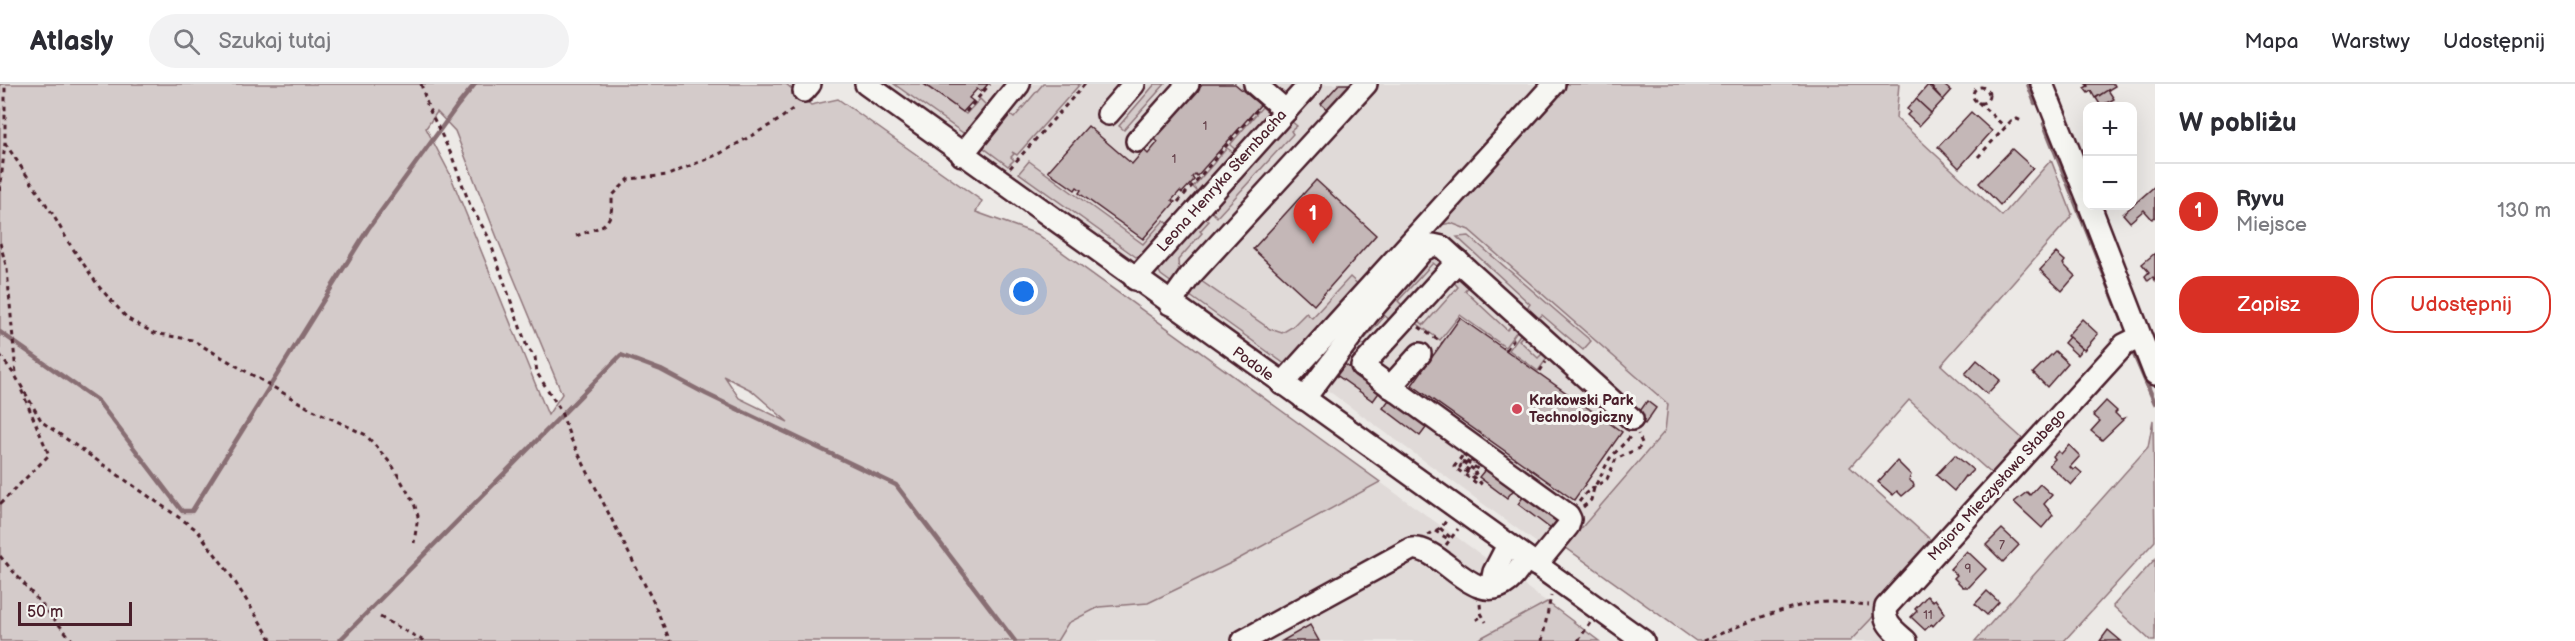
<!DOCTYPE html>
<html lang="pl">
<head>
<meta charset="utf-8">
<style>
  :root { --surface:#fff; --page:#f2f2f3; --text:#2b2b33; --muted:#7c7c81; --line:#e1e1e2; --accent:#d93025 }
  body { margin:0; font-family:"Balsamiq Sans",sans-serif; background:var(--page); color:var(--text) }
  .controls { position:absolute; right:18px; top:18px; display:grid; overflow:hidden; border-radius:12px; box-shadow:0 6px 24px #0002 }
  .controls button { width:54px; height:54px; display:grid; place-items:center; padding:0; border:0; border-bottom:2px solid var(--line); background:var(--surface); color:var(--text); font:30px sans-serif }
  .scale { position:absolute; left:18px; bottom:15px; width:114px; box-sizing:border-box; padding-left:6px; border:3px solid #4a1f2b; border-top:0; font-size:16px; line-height:21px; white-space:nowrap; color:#4a1f2b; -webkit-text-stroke:4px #f6f6f2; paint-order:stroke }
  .you { position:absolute; left:1024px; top:208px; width:21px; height:21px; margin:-15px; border:4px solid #fff; border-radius:50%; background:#1a73e8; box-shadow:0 0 0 9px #1a73e833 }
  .badge { display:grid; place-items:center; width:39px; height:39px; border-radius:50%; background:var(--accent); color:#fff; font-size:20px; font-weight:700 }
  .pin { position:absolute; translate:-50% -50px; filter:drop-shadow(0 2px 3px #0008) }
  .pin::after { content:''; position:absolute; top:32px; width:21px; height:18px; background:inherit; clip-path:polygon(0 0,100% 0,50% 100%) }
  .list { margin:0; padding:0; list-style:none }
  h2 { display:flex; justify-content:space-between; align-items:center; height:78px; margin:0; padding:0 24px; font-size:26px }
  h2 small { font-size:20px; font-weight:400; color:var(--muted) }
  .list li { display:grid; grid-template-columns:39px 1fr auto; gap:18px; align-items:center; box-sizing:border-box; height:96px; padding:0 24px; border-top:2px solid var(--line) }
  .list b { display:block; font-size:22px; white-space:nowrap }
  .list p { margin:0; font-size:20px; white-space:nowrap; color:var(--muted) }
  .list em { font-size:20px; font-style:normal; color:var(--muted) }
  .actions { display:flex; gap:12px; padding:18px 24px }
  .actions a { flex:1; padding:14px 0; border:2px solid var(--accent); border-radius:24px; text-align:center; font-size:21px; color:var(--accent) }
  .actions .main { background:var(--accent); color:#fff }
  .icon { flex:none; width:33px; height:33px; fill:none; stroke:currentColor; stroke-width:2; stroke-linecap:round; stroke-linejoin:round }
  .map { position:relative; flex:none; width:2155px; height:557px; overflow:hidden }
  header { display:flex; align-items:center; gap:36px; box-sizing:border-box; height:84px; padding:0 30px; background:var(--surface); border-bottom:2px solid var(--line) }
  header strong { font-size:28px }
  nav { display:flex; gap:33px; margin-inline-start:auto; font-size:21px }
  .search { width:420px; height:54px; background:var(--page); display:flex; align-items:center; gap:15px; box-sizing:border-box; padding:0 21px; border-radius:33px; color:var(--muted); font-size:22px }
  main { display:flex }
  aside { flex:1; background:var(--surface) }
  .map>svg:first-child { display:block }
</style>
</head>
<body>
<header>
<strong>Atlasly</strong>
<div class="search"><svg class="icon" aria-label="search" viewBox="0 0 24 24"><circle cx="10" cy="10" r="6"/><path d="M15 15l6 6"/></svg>Szukaj tutaj</div>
<nav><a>Mapa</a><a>Warstwy</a><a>Udostępnij</a></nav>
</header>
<main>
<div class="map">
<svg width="2155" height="557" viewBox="0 0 2155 557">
  <rect width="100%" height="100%" fill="#ece9e6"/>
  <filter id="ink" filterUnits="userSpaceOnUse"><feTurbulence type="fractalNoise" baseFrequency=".0167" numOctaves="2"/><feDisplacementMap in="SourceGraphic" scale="12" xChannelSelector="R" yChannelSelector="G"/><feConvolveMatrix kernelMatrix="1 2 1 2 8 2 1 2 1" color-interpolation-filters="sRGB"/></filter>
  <g filter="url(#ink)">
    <g fill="#e0dad8">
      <path d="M876 0H1545L1283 294Z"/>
      <path d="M1451 138 1469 146 1669 320 1665 347 1556 473 1308 292 1435 142Z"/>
      <path d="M1380 398 1547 518 1475 557H1057L1068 539 1100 523 1148 519 1233 478Z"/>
      <path d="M1871 535 1894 557H1850Z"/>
    </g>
    <g fill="#d4cbca" stroke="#8f757a" stroke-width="1.5" fill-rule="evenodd">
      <path d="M0 0H786L811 21 838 15 982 117 976 128 1037 150 1380 398 1233 478 1148 519 1099 523 1068 539 1057 557H0ZM437 28 455 47 500 161 562 310 548 331 449 88 426 44ZM725 293 751 306 788 338 739 314Z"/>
      <path d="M894 0H923L966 30 980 15 989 24 966 51Z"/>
      <path d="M1043 0H1080L1017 71 1012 68 1014 70 1011 73 1014 76 1008 82 980 61 1005 27 1014 34Z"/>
      <path d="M1155 0H1165L1124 46 1119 42Z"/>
      <path d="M1563 0H1899L1896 34 2002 132 2051 76 2072 130 2070 134 1941 281 2024 356 1993 391 1909 316 1850 383 1932 457 1871 535 1850 557H1696L1565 463 1665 347 1668 320 1469 146 1451 139 1435 142Z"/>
      <path d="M1262 23 1269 29 1236 66 1230 61Z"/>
      <path d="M1291 37 1297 42 1291 47 1293 50 1217 133 1210 126Z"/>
      <path d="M1227 64 1234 69 1198 108 1193 103Z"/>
      <path d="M1029 77 1143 160 1164 136 1169 140 1141 171 1136 173 1019 89Z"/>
      <path d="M1204 133 1209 137 1200 147 1202 149 1178 176 1179 190 1172 199 1161 191 1158 185Z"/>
      <path d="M1469 152 1591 257 1583 266 1542 231 1534 239 1523 229 1530 220 1457 153Z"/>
      <path d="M1429 169 1444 176 1442 186 1433 179 1398 217 1406 225 1394 239 1385 232 1361 259 1369 266 1357 273 1350 270Z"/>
      <path d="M1458 191 1472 199 1465 207 1507 246 1515 238 1520 243 1505 263 1460 231 1440 256 1412 236 1415 233 1424 241 1458 203 1450 194Z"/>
      <path d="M1350 193 1361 203 1289 283 1186 209 1197 197H1201L1270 245 1282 249 1292 243 1306 229 1312 234Z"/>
      <path d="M1523 246 1526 248 1519 256 1538 274 1546 266 1550 270 1538 287 1509 266Z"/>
      <path d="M2153 336 2155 457 2064 557H1975L2148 363Z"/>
      <path d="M2155 475V557H2151L2113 522Z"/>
      <path d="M1547 518 1599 557H1475Z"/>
    </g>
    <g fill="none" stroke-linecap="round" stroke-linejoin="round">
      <g stroke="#886e73" stroke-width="4.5">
        <path d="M2028 0 2035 19"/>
        <path d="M2044 40 2123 238"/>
        <path d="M0 248 98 317 182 427H192L368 145 458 21 475 0"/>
        <path d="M2133 268 2155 319"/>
        <path d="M339 557 621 271 661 286 706 310 896 401 1015 557"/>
      </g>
    </g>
    <g fill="#c4b7b7" stroke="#4a1f2b" stroke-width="1.5">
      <path d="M924 0H988L981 8 977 5 969 14 973 17 963 28Z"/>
      <path d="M1202 0H1235L1260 21 1197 92 1195 90 1192 93 1194 96 1182 109 1180 107 1172 116 1175 118 1143 155 1079 109 1081 106 1077 103 1075 106 1048 87 1088 42 1132 80 1144 66 1148 70 1158 58 1154 54Z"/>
      <path d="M1339 0H1357L1331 29 1321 20Z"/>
      <path d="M1929 0H1947L1945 2 1951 7 1943 16Z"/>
      <path d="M2086 0H2114L2115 2 2095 14 2091 7 2088 9 2084 4 2088 2Z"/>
      <path d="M1928 1 1943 16 1931 29 1916 15Z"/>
      <path d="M2108 6 2114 15 2101 22 2096 14Z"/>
      <path d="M1916 15 1931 29 1919 42 1907 31 1910 28 1907 25Z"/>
      <path d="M1971 28 1992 47 1959 84 1938 63Z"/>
      <path d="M2012 65 2033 84 2000 121 1979 99Z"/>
      <path d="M1316 96 1376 151 1314 221 1253 165Z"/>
      <path d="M2155 102V133L2152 135 2144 126 2130 138 2123 130Z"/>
      <path d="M2056 169 2065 177 2063 180 2075 192 2062 207 2040 186Z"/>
      <path d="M2155 169V196L2153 193 2148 197 2145 192 2149 188 2142 180Z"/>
      <path d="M1460 234 1622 348 1574 416 1412 301Z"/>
      <path d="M2082 235 2098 250 2084 266 2067 252Z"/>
      <path d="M2069 253 2082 265 2077 271 2064 259Z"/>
      <path d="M2055 267 2068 279 2047 303 2033 289Z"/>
      <path d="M1977 276 2000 296 1987 310 1965 290Z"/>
      <path d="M1343 279 1381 306 1373 317 1335 290Z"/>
      <path d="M1391 313 1429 340 1420 352 1383 324Z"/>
      <path d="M1647 317 1656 324 1645 340 1636 333Z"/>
      <path d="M2106 317 2117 327 2115 329 2121 335 2125 334 2102 356 2091 347 2100 337 2093 331Z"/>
      <path d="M2069 361 2080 372 2070 383 2073 386 2076 384 2082 389 2071 401 2049 381 2055 375 2053 372 2058 367 2061 370Z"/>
      <path d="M1955 371 1973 386 1966 393 1965 392 1954 407 1936 391Z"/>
      <path d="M1897 377 1911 391 1909 396 1913 399 1914 402 1902 412 1897 407 1893 411 1878 398Z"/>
      <path d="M1488 382 1516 403 1507 414 1479 393Z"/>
      <path d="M2040 400 2052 411 2044 420 2053 431 2042 444 2014 418 2027 408 2030 411Z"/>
      <path d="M1526 409 1563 436 1555 448 1518 420Z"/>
      <path d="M2002 445 2019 461 2003 478 1986 461Z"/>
      <path d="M1967 467 1986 485 1969 503H1963L1954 494 1957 491 1950 485Z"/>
      <path d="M1987 507 1999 518 1987 531 1975 520Z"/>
      <path d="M1927 512 1933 517 1935 515 1945 529 1933 542 1931 540 1925 546 1911 533 1917 527 1915 525Z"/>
      <path d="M1310 541 1319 557H1282Z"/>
      <path d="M2108 546 2121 557H2100Z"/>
    </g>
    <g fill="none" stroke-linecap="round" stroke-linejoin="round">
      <defs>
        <g id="minor">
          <path d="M866 0 1643 557"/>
          <path d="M1255 0 1286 27"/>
          <path d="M2042 0 2088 115"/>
          <path d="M804 7 810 0"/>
          <path d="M1108 30 1134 0"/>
          <path d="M1137 57 1188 0"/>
          <path d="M962 71 1019 0"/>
          <path d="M2090 122 2155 290"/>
          <path d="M1458 177 1362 282 1568 431 1570 435 1568 442 1536 481"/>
          <path d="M1135 195 1310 0"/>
          <path d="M1170 220 1190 192 1366 0"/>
          <path d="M1282 300 1554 0"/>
          <path d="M1390 303 1420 270"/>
          <path d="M1304 315 1367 231 1423 166 1433 161 1442 163 1632 335"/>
          <path d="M1491 503 1494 488 1508 461"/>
          <path d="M1243 557 1411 465C1441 460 1474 526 1509 497 1516 491 1521 482 1526 475"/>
          <path d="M1906 557C1895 547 1882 539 1886 523L2124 261 2140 253"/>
        </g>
      </defs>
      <use href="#minor" stroke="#4a1f2b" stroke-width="26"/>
      <g stroke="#4a1f2b" stroke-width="3" stroke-dasharray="4.5 4.5" stroke-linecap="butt">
        <path d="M421 0 428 23 451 70 470 121 488 152 527 263 535 273 537 289 560 325 570 353 653 517 670 557"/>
        <circle cx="1981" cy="11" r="8"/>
        <path d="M1978 18 2005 43"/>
        <path d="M966 28 990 0"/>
        <path d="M5 59 52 129 69 159 100 204 128 235 154 249 192 256 309 324 366 351 392 381 414 419 418 432 414 459"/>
        <path d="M1978 73 2011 37 2017 35 2024 38"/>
        <path d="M1010 84 1085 0"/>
        <path d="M0 107 5 59V0"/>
        <path d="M1178 118 1257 26"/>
        <path d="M576 152C603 142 613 143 612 112L629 95 668 91 721 69 779 36 795 23"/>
        <path d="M0 159 7 185 16 290"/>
        <path d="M1419 243 1442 259"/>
        <path d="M1506 266 1515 253"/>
        <path d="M0 271 16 293 42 338 197 446 230 490 272 557"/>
        <path d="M1540 287 1546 278"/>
        <path d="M1463 371 1481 383 1479 386 1465 376 1463 378 1477 388 1475 390 1461 381 1460 383 1481 399 1479 401 1454 383Z"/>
        <path d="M1579 418 1586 409 1607 395 1616 375 1639 364 1642 359 1638 350"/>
        <path d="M0 420 49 371 21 305"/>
        <path d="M1583 423 1591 416 1594 404 1610 374 1632 351"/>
        <path d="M1440 444 1451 454"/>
        <path d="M1435 447 1450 456"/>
        <path d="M1428 451 1442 443 1446 437"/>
        <path d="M1446 461 1458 445"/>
        <path d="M0 472 73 557"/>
        <path d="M1480 520 1481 529 1486 538"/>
        <path d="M380 533 424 557"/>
        <path d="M1476 536 1482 532"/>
        <path d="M1542 557 1551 512"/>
        <path d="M1578 557 1590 539"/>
        <path d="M1703 557C1742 541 1785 520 1828 518 1841 518 1856 520 1869 521"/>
      </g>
      <use href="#minor" stroke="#f6f6f2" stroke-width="21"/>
    </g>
  </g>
  <circle fill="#d1495b" stroke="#f6f6f2" stroke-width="2" cx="1517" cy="325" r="6"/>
  <g text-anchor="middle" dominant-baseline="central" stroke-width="6" stroke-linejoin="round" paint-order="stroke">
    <g font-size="12" fill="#68454e">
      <text x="1205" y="42">1</text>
      <text x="1174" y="75">1</text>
      <text x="2002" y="461">7</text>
      <text x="1968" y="485">9</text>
      <text x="1928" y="531">11</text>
    </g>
    <g font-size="15" fill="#4a1f2b" stroke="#f6f6f2">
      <text transform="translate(1222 97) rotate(-48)">Leona Henryka Sternbacha</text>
      <text transform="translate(1253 280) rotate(36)">Podole</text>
      <text transform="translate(1997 401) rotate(-48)">Majora Mieczysława Słabego</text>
    </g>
    <g font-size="15" font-weight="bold" fill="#4a1f2b" stroke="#f6f6f2" text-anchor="start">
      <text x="1529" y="316">Krakowski Park<tspan x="1529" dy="17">Technologiczny</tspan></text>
    </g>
  </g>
</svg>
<div class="controls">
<button>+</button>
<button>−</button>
</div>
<div class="scale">50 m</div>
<div class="you"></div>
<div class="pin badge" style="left:1313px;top:160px">1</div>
</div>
<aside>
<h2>W pobliżu<small></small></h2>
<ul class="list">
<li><span class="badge">1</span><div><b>Ryvu</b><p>Miejsce</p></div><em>130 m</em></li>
</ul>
<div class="actions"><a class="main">Zapisz</a><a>Udostępnij</a></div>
</aside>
</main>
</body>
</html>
